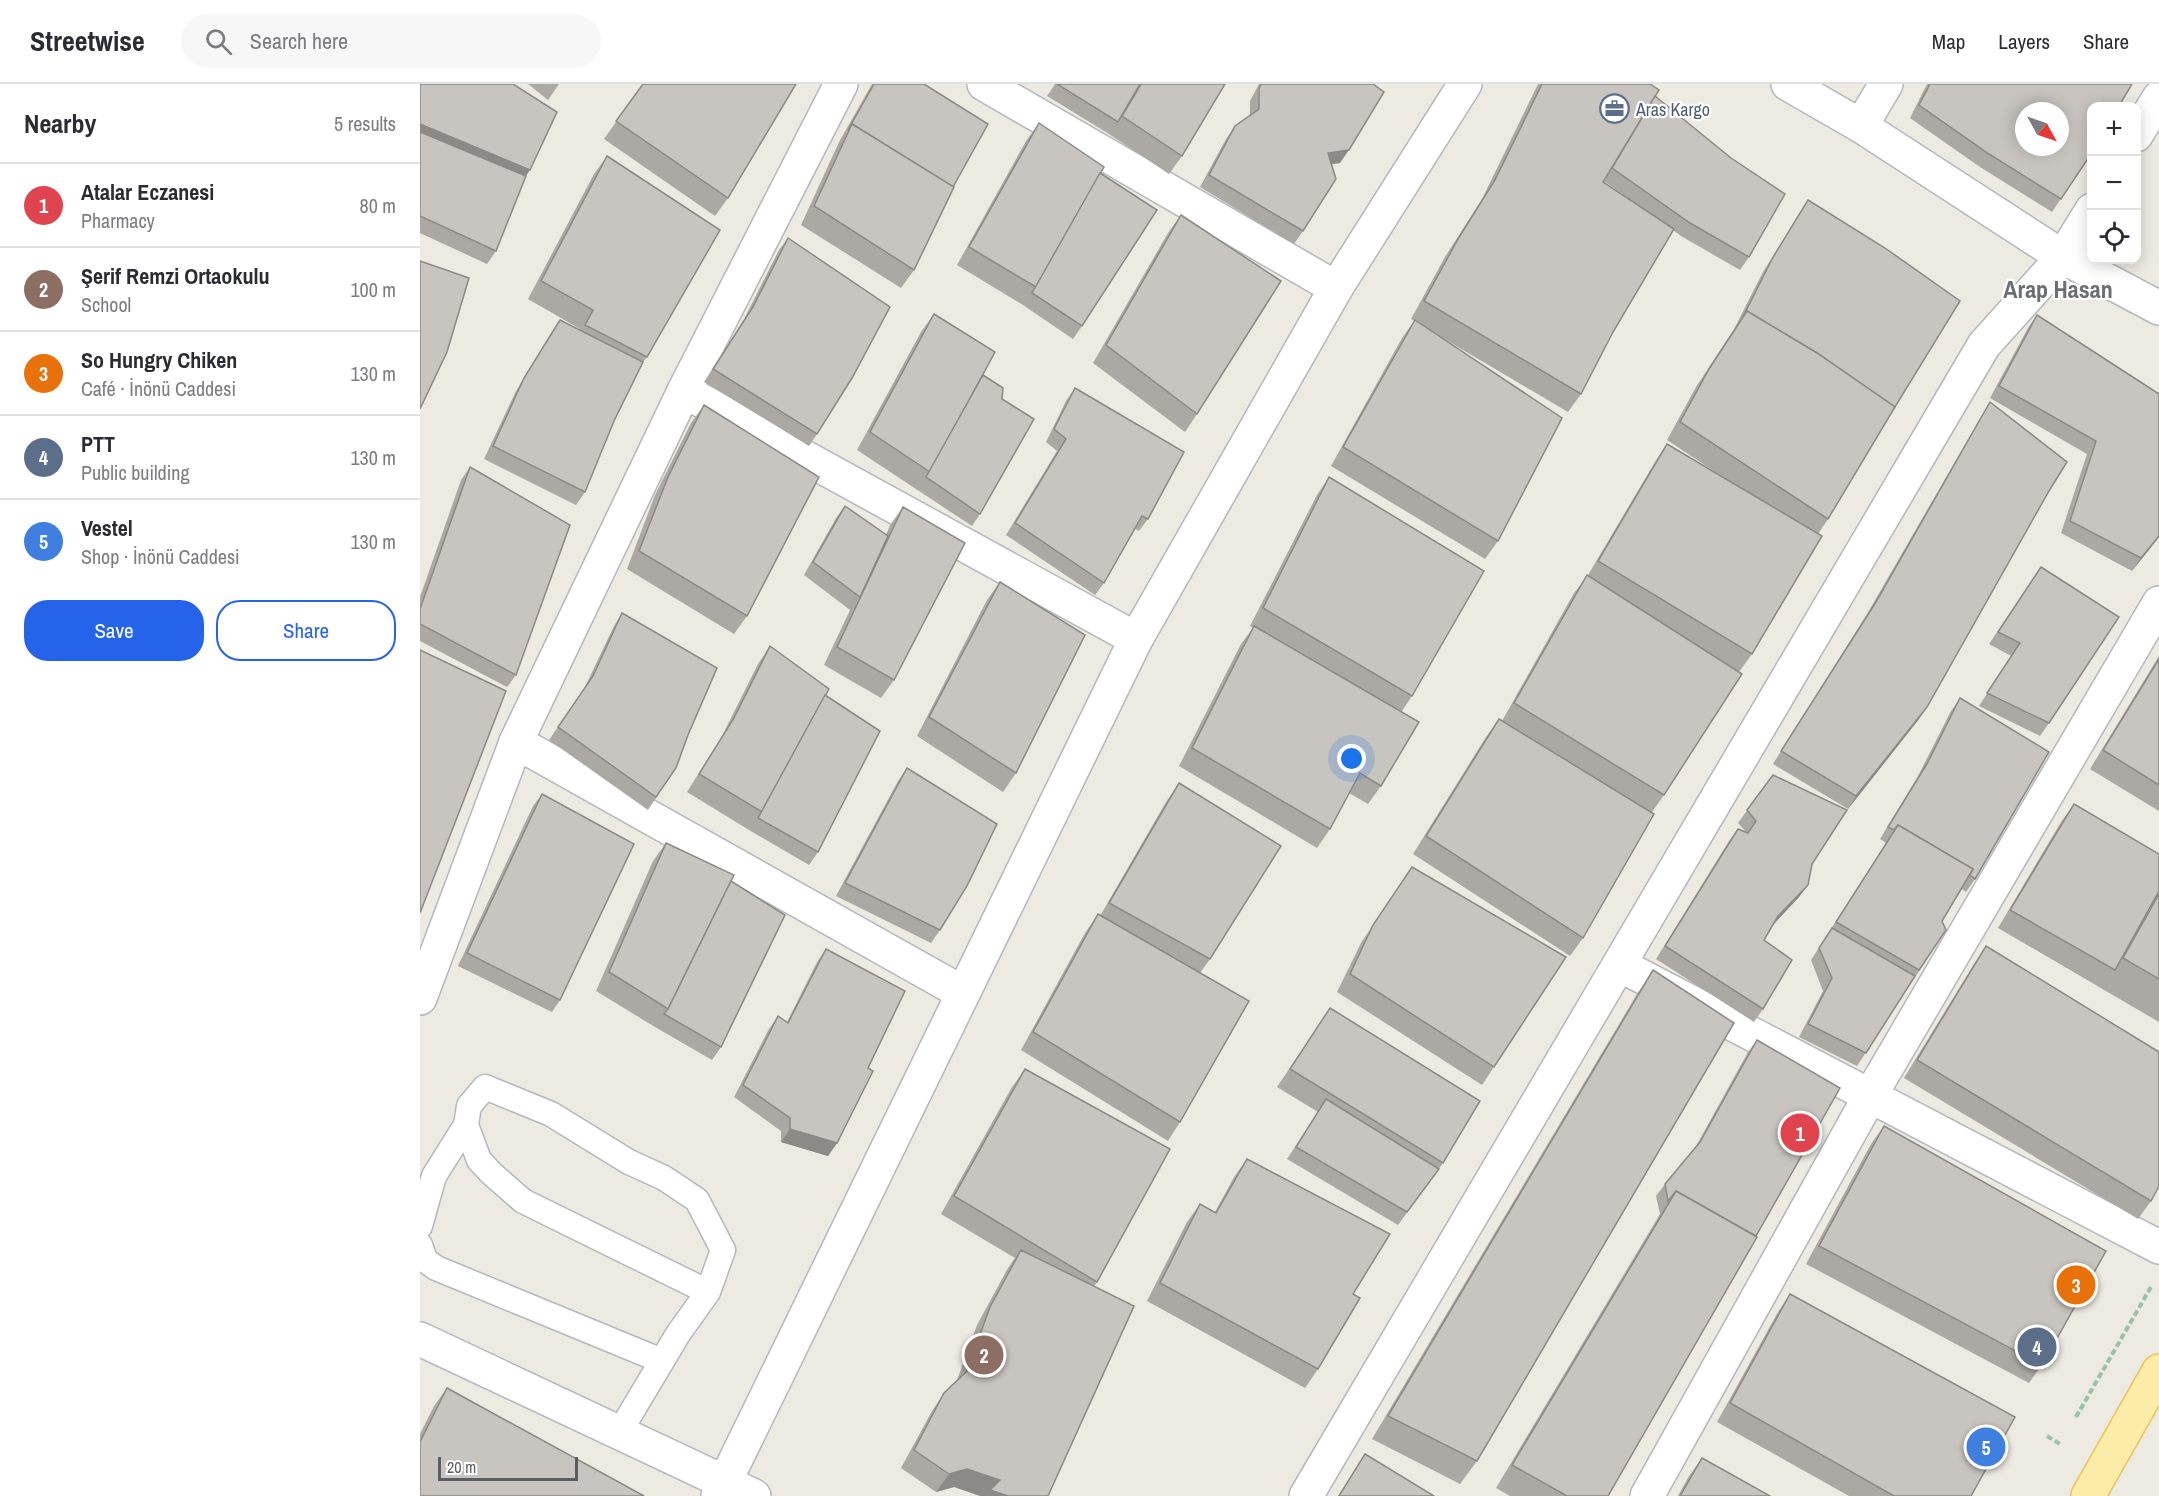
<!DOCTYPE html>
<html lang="en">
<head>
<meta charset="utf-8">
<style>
  :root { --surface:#fff; --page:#f7f7f7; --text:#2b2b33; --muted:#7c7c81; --line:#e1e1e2; --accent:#2563eb }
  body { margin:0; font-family:"Archivo Narrow",sans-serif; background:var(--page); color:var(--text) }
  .controls { position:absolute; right:18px; top:18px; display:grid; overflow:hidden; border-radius:12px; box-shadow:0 3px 15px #0003 }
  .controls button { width:54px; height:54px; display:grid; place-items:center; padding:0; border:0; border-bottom:2px solid var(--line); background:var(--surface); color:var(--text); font:30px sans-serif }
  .compass { position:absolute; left:1595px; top:18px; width:54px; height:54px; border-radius:50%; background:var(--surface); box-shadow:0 3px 15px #0003; rotate:130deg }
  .scale { position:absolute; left:18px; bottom:15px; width:140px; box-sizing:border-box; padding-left:6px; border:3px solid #5a5e62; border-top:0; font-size:16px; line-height:21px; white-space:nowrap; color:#5a5e62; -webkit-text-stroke:4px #fff; paint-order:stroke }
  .you { position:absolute; left:932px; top:675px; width:21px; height:21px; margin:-15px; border:4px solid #fff; border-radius:50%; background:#1a73e8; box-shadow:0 0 0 9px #1a73e833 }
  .badge { display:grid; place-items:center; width:39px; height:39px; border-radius:50%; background:var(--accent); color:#fff; font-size:20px; font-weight:700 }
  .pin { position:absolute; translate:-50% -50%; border:3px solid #fff; box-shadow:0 2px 6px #0006 }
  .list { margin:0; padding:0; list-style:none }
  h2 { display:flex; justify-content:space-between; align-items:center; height:78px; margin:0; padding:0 24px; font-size:26px }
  h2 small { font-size:20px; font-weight:400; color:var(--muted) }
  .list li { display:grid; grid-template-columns:39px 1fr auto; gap:18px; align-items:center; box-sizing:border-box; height:84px; padding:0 24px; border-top:2px solid var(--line) }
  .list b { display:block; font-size:22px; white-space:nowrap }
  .list p { margin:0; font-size:20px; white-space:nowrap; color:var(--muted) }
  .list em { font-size:20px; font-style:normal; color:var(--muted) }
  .actions { display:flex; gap:12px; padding:18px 24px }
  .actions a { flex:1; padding:14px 0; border:2px solid var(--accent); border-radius:24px; text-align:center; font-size:21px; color:var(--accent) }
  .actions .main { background:var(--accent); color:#fff }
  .icon { flex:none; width:33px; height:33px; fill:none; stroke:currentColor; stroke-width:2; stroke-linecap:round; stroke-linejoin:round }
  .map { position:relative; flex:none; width:1739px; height:1412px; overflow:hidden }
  header { display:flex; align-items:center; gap:36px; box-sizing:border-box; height:84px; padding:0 30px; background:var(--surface); border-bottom:2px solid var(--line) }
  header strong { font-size:28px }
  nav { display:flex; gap:33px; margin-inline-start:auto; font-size:21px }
  .search { width:420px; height:54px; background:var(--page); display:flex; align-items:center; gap:15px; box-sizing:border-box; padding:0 21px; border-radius:33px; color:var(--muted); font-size:22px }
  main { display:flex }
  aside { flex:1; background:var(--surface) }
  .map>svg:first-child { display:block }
</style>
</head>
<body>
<header>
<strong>Streetwise</strong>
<div class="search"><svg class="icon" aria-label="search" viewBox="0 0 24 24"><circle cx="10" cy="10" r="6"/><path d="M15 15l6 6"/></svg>Search here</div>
<nav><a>Map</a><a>Layers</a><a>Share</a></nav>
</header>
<main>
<aside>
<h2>Nearby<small>5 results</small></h2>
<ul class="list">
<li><span class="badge" style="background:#e0444e">1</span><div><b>Atalar Eczanesi</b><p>Pharmacy</p></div><em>80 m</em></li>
<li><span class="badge" style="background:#8d6e63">2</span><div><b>Şerif Remzi Ortaokulu</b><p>School</p></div><em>100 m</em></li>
<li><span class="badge" style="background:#e8710a">3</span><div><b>So Hungry Chiken</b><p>Café · İnönü Caddesi</p></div><em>130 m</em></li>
<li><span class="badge" style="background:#5c6f8a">4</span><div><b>PTT</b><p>Public building</p></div><em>130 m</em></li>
<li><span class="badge" style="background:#3f7fe0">5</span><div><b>Vestel</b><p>Shop · İnönü Caddesi</p></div><em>130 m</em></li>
</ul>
<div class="actions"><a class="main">Save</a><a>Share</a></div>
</aside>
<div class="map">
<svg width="1739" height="1412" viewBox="0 0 1739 1412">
  <rect width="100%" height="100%" fill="#eceae1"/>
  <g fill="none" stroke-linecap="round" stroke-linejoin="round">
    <defs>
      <g id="lane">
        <path d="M0 1142 14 1092 46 1041"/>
        <path d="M0 1161 5 1176 16 1184 242 1277"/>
        <path d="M199 1349 258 1250 288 1208 303 1166 277 1116 244 1094 209 1078 131 1030 65 1003 49 1022 46 1041 59 1076 71 1089 103 1117 288 1208"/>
      </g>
      <g id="street">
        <path d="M564 0 916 204"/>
        <path d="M1368 0 1441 42 1643 173 1739 224"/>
        <path d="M1441 42 1466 0"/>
        <path d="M1716 51 1739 14"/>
        <path d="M264 307 716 555"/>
        <path d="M96 658 543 909"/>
        <path d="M1200 881 1739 1163"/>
        <path d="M0 914 96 658 264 307 421 0"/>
        <path d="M0 1255 334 1412"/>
        <path d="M298 1412 716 555 916 204 1045 0"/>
        <path d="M886 1412 1564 261 1643 173 1672 126"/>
        <path d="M1227 1412 1450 1012 1739 519"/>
      </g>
      <path id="primary" d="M1668 1412 1739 1287"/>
    </defs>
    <use href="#lane" stroke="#b4b7bc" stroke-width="27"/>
    <use href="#street" stroke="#b4b7bc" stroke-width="36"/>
    <use href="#primary" stroke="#ebc15c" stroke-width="36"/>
    <g stroke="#98c4a4" stroke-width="4" stroke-dasharray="6 3" stroke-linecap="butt">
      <path d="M1656 1333 1731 1203"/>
      <path d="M1627 1352 1640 1360"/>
    </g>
    <use href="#lane" stroke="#fff" stroke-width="24"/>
    <use href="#street" stroke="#fff" stroke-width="33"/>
    <use href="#primary" stroke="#fbeda7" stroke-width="33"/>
  </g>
  <g fill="#aca9a4" fill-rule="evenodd">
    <path d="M0 0 110 86 106 92 76 167 67 180 0 149Z"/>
    <path d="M108 0H139L128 16Z"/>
    <path d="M223 0 308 114 295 132 184 55Z"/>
    <path d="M452 0H504L533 103 494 186 481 204 381 141 419 58Z"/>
    <path d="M635 0H805L762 72 749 90 689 50 627 12Z"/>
    <path d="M839 0H953L920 79 911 80 883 147 874 160 780 103 806 55 815 42 830 31V17Z"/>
    <path d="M1118 0H1230L1235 12 1329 173 1320 186 1261 152 1253 146 1193 248 1161 310 1148 328 1016 250 1078 457 1065 475 911 382 982 254 994 237 991 235 1025 173 1062 115ZM1184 97 1215 119 1183 98Z"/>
    <path d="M1507 0H1712L1671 70 1632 128 1560 83 1490 34Z"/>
    <path d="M619 39 680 89 662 242 653 255 603 221 537 181 606 57Z"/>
    <path d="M187 72 227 273 223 278 194 337 165 408 156 421 64 375 96 307 131 249 140 236 159 246 160 245 108 215 174 90Z"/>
    <path d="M1388 116 1475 323 1408 435 1398 450 1332 570 1319 588 1244 711 1232 728 1163 854 1150 872 993 770 1066 653 1079 635 1082 637 1154 509 1168 491 1235 378 1247 360 1312 399 1247 356 1276 303 1314 245 1343 188Z"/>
    <path d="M761 131 777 330 765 348 673 279 748 149Z"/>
    <path d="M368 154 397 350 389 362 284 298 324 235 359 166Z"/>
    <path d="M514 230 563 291 560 430 552 442 437 366 501 248Z"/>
    <path d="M1617 231 1739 453 1712 487 1641 449 1667 370 1570 314 1608 244Z"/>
    <path d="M655 304 728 435 719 447 715 445 684 499 675 511 586 451 637 367 626 358 646 317Z"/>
    <path d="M1570 318 1629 407 1499 635 1428 725 1353 680 1447 530 1562 331Z"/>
    <path d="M284 321 327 532 314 550 207 485 235 411 271 339Z"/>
    <path d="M50 383 96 591 87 603 0 557V513L41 396Z"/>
    <path d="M909 393 992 612 982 627 961 702 948 720 929 709 910 745 897 764 759 682 821 560 833 544 830 542 897 411Z"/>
    <path d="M425 422 466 451 470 441 483 423 474 596 461 614 404 581 430 526 384 491 416 434Z"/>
    <path d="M1621 483 1629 639 1620 652 1559 622 1591 572 1569 560Z"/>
    <path d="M580 498 596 689 583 708 497 652 567 516Z"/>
    <path d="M202 529 268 651 256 684 228 726 129 656 164 605 194 542Z"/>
    <path d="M350 562 405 611 398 768 389 781 329 746 267 708 302 652 338 580Z"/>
    <path d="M1739 572V727L1670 685Z"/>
    <path d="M1540 614 1555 795 1546 808 1542 805 1522 837 1526 846 1437 982 1379 953 1403 907 1391 876 1466 759 1460 755 1498 692 1531 627Z"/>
    <path d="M487 684 520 846 511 859 416 812 478 697Z"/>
    <path d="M1353 691 1392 780 1388 801 1379 813 1353 841 1344 856 1343 925 1334 938 1236 875 1309 757 1318 745 1327 749 1318 739Z"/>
    <path d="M759 699 790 875 780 889 760 1038 748 1057 601 966 665 849 678 830 680 832 746 718Z"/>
    <path d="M122 710 140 916 132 928 38 882 113 722Z"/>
    <path d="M1654 720 1739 770V938L1578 844 1641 738Z"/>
    <path d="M246 759 311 797 301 963 292 976 235 943 176 907 233 777Z"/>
    <path d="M992 783 1074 983 1062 1001 917 908 941 859Z"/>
    <path d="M1566 862 1731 1117 1718 1135 1484 994 1554 880Z"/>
    <path d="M406 865 448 984 417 1059 408 1072 361 1058V1047L314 1013 349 945 358 932 367 938 397 878Z"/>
    <path d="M1233 886 1057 1377 1040 1400 952 1355 1217 910Z"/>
    <path d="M910 924 1023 1079 978 1141 867 1075 898 1028 857 1003Z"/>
    <path d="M1337 956 1188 1412H1090L1076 1404 1240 1130 1236 1112 1245 1100 1275 1064 1328 968Z"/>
    <path d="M605 985 677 1198 534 1403 516 1408 481 1384 512 1327 524 1309 537 1296 557 1241 588 1184 595 1174 521 1130 592 1003Z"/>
    <path d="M1464 1042 1622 1281 1609 1299 1386 1180 1451 1060Z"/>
    <path d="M827 1075 933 1210 898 1285 885 1304 727 1217 767 1138 780 1120 795 1128 814 1093Z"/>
    <path d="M1370 1210 1551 1412H1429L1297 1338 1358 1228Z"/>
    <path d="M27 1304 0 1412V1350L14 1322Z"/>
    <path d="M945 1370 1014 1412H918Z"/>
    <path d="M1282 1374 1350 1412H1258L1269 1392Z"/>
  </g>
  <g fill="#8c8986">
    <path d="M0 40 110 86 97 104 0 64Z"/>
    <path d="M929 66 920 79 899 82 908 69Z"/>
    <path d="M1739 452V453L1712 487 1721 474Z"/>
    <path d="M1507 623 1499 635 1428 725 1436 712Z"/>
    <path d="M1388 801 1379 813 1349 845 1358 832Z"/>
    <path d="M370 1045 417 1059 408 1072 361 1058Z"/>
    <path d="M547 1385 580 1396 588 1412H560L534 1403 516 1408 529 1390Z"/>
  </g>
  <g fill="#c8c4bf" stroke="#8c8986" stroke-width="1.5" fill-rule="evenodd">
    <path d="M0 0H93L137 28 110 86 0 40Z"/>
    <path d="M223 0H376L308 114 196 37Z"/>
    <path d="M454 0H504L568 40 533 103 432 40 428 46Z"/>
    <path d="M637 0H720L698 38Z"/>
    <path d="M721 0H805L762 72 702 32Z"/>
    <path d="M841 0H953L964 8 929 66 908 69 916 95 883 147 789 91 815 42 839 25V5Z"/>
    <path d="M1122 0H1230L1239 6 1183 98 1254 145 1193 248 1161 310 1004 217 1038 155 1075 96Z"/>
    <path d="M1510 0H1712L1699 22H1671V70L1641 115 1569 70 1499 21ZM1604 27H1640V63H1604Z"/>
    <path d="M1235 12 1311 74 1365 110 1329 173 1270 139 1192 84Z"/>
    <path d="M619 39 684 83 616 203 549 163Z"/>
    <path d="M432 40 534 103 494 186 394 122Z"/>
    <path d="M0 48 106 92 76 167 0 132Z"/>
    <path d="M187 72 300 146 227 273 165 241 173 226 121 197Z"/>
    <path d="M680 89 737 126 662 242 612 209Z"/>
    <path d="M1388 116 1465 164 1540 217 1475 323 1397 269 1327 227 1323 233 1352 175Z"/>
    <path d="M761 131 861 197 777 330 686 261Z"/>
    <path d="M368 154 470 223 432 294 397 350 293 285 333 223Z"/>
    <path d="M0 177 49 194 27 268 0 325Z"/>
    <path d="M1327 227 1397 269 1475 323 1408 435 1260 338 1289 285Z"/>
    <path d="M514 230 575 268 510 388 450 348Z"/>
    <path d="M1617 231 1739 310V452L1721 474 1650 437 1676 357 1579 302Z"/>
    <path d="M140 236 223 278 194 337 165 408 73 362 104 294Z"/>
    <path d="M995 236 1142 334 1078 457 923 363Z"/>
    <path d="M563 291 583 304 582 315 614 335 560 430 506 393Z"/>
    <path d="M655 304 764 368 728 435 722 432 684 499 595 439 646 355 634 345Z"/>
    <path d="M1570 318 1647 378 1629 407 1507 623 1436 712 1361 667 1456 518Z"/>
    <path d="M284 321 399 393 327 532 219 467 248 393Z"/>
    <path d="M1247 360 1402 452 1332 570 1178 477Z"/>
    <path d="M50 383 150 441 96 591 0 540V525Z"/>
    <path d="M909 393 1064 487 992 612 843 524Z"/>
    <path d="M425 422 468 452 440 513 393 478Z"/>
    <path d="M483 423 545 459 474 596 417 563Z"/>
    <path d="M1621 483 1699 533 1629 639 1567 609 1600 559 1578 548Z"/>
    <path d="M1167 491 1322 590 1244 711 1094 619Z"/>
    <path d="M580 498 665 551 596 689 509 633Z"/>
    <path d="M202 529 297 584 268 651 256 684 236 713 138 643 173 592Z"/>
    <path d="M834 542 999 638 961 702 940 689 910 745 772 664Z"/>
    <path d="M350 562 409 605 342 728 279 690 314 634Z"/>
    <path d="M0 566 86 607 0 829Z"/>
    <path d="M1739 575V701L1683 666Z"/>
    <path d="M405 611 460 647 398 768 338 734Z"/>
    <path d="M1540 614 1629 668 1555 795 1550 791 1553 785 1478 741 1474 746 1468 743 1507 680Z"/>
    <path d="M1079 635 1234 730 1163 854 1006 752Z"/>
    <path d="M487 684 577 740 547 802 520 846 425 799Z"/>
    <path d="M1353 691 1427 726 1392 780 1388 801 1358 832 1344 856 1372 876 1343 925 1245 862 1318 745 1328 749 1336 737 1327 726Z"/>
    <path d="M759 699 861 762 790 875 689 819Z"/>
    <path d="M122 710 214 760 140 916 47 869Z"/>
    <path d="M1654 720 1739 770V807L1695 886 1590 826Z"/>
    <path d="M1478 741 1553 785 1522 837 1526 846 1499 886 1416 838Z"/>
    <path d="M246 759 314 791 248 925 189 888Z"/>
    <path d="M992 783 1146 873 1074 983 930 890 953 841Z"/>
    <path d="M311 797 365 831 301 963 244 930 248 925Z"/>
    <path d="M1739 810V895L1703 874Z"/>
    <path d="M678 830 829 917 760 1038 613 948Z"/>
    <path d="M1412 844 1495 892 1446 969 1388 940 1412 894 1399 864Z"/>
    <path d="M1566 862 1739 968V1102L1731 1117 1497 976Z"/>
    <path d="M406 865 485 907 448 984 453 987 417 1059 370 1045V1034L323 1001 358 932 368 939Z"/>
    <path d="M1233 886 1314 939 1057 1377 968 1332Z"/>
    <path d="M910 924 1060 1017 1023 1079 870 985Z"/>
    <path d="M1337 956 1420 1004 1336 1152 1256 1107 1248 1117 1245 1100 1280 1058Z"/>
    <path d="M605 985 750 1065 677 1198 534 1112Z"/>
    <path d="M906 1015 1019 1085 987 1128 876 1063Z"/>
    <path d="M1464 1042 1686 1167 1622 1281 1399 1162Z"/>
    <path d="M827 1075 970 1150 933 1210 940 1214 898 1285 740 1199 780 1120 796 1129Z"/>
    <path d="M1256 1107 1337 1153 1188 1412H1147L1092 1381Z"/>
    <path d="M601 1166 714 1222 628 1412H588L570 1406 580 1396 547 1385 529 1390 494 1366 524 1309 547 1287 570 1223Z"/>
    <path d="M1370 1210 1595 1333 1551 1412H1474L1310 1319Z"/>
    <path d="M27 1304 224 1412H0V1358Z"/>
    <path d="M945 1370 1014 1412H919Z"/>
    <path d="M1282 1374 1350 1412H1260Z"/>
  </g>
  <defs>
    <symbol id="office-ring" viewBox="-11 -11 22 22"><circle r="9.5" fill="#fff" stroke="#5c6f8a" stroke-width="1.5"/><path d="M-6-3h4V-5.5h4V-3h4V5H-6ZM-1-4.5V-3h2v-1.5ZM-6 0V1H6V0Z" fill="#5c6f8a"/></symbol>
  </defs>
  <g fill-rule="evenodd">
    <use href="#office-ring" x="1178" y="8" width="33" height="33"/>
  </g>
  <g text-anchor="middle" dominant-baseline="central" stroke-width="4.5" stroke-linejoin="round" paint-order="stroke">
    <g font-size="18" fill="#4e5e75" stroke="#fff" text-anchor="start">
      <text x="1216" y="25">Aras Kargo</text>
    </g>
    <g font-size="24" font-weight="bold" fill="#6b6f74" stroke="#fff">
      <text x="1638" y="205">Arap Hasan</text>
    </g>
  </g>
</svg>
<div class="controls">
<button>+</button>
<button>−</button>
<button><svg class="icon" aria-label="locate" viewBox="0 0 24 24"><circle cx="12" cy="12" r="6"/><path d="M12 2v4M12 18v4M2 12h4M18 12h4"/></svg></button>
</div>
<svg class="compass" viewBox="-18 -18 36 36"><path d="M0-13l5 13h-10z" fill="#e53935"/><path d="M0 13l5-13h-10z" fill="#7c7c81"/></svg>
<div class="scale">20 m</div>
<div class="you"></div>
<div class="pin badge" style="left:1380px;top:1049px;background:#e0444e">1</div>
<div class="pin badge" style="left:564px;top:1271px;background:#8d6e63">2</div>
<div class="pin badge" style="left:1656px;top:1201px;background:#e8710a">3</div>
<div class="pin badge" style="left:1617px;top:1263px;background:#5c6f8a">4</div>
<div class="pin badge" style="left:1566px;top:1363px;background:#3f7fe0">5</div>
</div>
</main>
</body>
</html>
